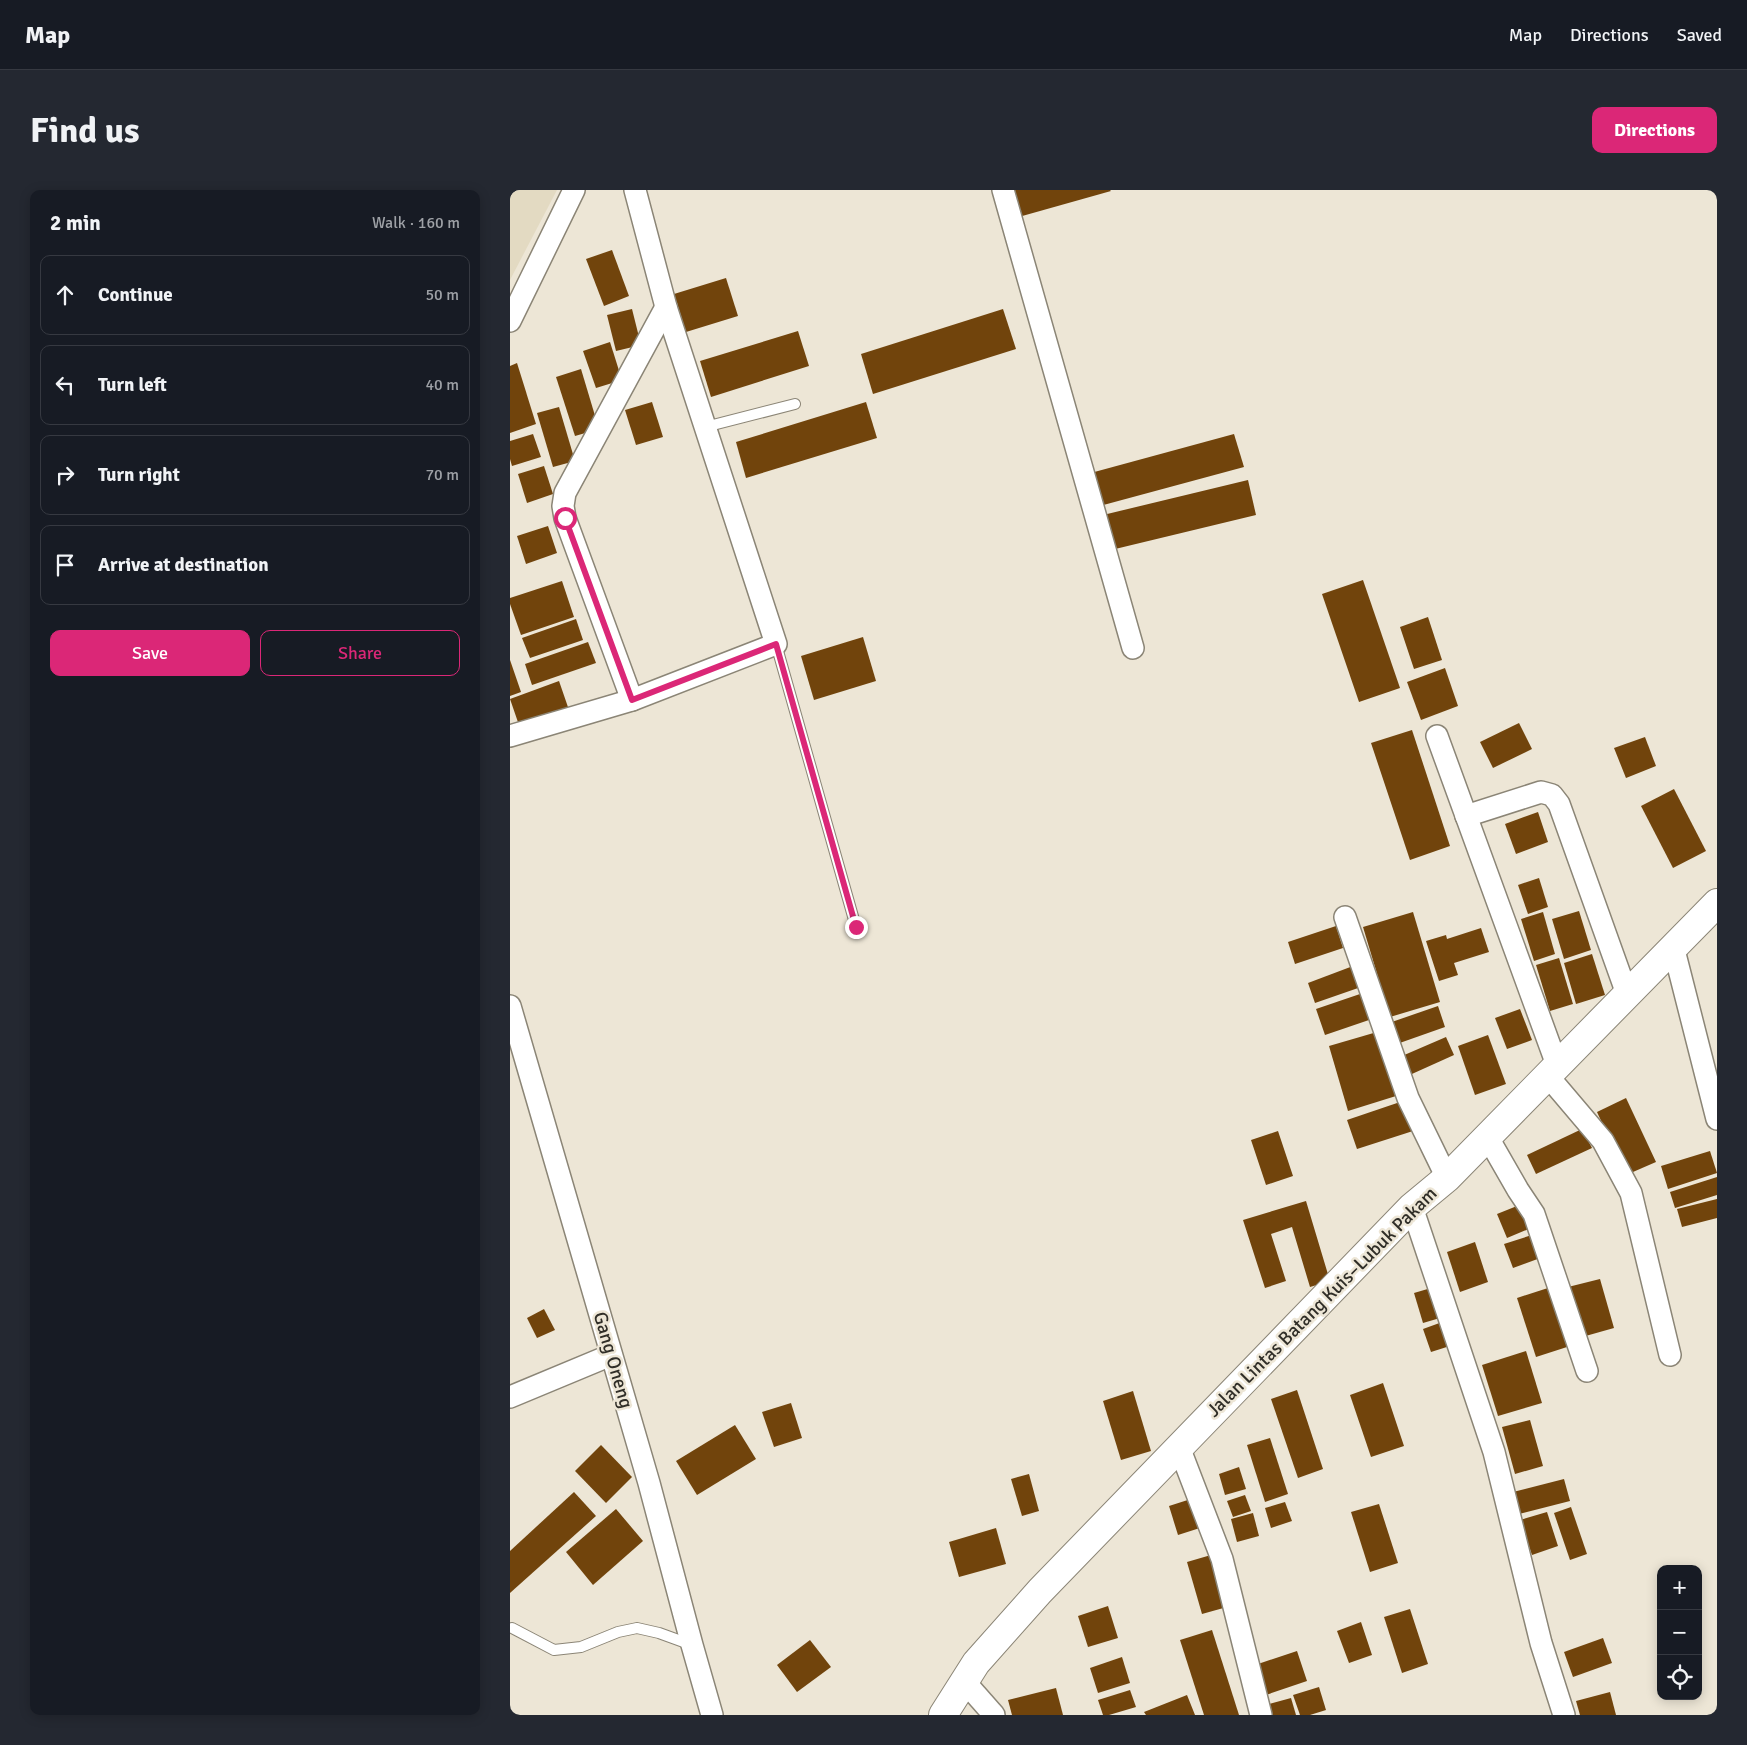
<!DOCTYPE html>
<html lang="en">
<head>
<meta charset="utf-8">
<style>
  :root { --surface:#171b24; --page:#242831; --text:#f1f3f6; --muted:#9ea1a6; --line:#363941; --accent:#db2777 }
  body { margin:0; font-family:Signika,sans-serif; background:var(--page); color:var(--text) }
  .controls { position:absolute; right:15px; bottom:15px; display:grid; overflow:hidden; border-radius:10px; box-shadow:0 2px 12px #0003 }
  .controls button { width:45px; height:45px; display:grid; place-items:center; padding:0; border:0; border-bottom:1px solid var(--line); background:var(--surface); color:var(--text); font:25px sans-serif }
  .stop { position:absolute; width:15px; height:15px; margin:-11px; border:4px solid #db2777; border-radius:50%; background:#fff }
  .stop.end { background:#db2777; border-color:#fff; box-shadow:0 1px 5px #0008 }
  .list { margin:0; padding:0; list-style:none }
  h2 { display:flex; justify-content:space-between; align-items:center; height:65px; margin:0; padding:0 20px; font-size:21px }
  h2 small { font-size:16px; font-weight:400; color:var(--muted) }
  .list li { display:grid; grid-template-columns:32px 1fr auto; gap:15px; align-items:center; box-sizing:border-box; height:80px; margin:0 10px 10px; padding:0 10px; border:1px solid var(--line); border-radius:10px }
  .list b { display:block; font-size:19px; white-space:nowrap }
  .list em { font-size:16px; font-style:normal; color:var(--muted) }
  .actions { display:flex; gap:10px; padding:15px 20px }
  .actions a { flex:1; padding:11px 0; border:1px solid var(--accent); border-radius:10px; text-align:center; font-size:18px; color:var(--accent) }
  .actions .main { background:var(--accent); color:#fff }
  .icon { flex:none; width:28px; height:28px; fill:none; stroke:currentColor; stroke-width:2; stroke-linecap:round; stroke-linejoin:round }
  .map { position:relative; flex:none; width:1207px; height:1525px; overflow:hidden; border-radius:10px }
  header { display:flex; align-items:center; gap:30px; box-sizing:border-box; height:70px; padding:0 25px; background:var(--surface); border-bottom:1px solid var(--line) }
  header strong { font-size:24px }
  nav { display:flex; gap:28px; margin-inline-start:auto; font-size:18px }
  .intro { display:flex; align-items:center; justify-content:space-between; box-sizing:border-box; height:120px; padding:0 30px }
  h1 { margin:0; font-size:35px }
  .button { padding:12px 22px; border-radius:10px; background:var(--accent); color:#fff; font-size:18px; font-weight:700 }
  main { display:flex; gap:30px; padding:0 30px }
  aside { flex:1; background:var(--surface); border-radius:10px; box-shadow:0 2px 12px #0003 }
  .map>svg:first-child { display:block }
</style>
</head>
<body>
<header>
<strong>Map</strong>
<nav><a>Map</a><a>Directions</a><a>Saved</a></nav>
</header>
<div class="intro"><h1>Find us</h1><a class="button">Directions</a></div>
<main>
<aside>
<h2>2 min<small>Walk · 160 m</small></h2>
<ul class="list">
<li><svg class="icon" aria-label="ahead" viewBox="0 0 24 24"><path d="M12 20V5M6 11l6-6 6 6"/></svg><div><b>Continue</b></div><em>50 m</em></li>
<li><svg class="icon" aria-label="left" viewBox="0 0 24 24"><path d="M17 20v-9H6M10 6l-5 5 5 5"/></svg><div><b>Turn left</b></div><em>40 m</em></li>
<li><svg class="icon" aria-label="right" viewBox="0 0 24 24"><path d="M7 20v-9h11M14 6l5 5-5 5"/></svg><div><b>Turn right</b></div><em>70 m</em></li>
<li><svg class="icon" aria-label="arrive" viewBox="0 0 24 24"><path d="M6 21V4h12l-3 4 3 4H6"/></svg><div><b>Arrive at destination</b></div></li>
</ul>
<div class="actions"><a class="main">Save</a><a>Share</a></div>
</aside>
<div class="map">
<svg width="1207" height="1525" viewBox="0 0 1207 1525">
  <rect width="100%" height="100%" fill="#ede6d6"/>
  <path fill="#e3dac2" d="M0 0H47L0 90Z"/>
  <g fill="#71440c">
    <path d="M485 0H600L601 1 494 31Z"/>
    <path d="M102 60 119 106 94 116 76 69Z"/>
    <path d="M216 88 228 126 176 142 164 104Z"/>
    <path d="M122 119 131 155 106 161 97 125Z"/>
    <path d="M493 119 506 159 363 204 351 164Z"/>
    <path d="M288 141 299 176 201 207 190 171Z"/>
    <path d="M100 152 112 190 86 198 73 161Z"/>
    <path d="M7 173 26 234 0 243V176Z"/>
    <path d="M71 179 89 239 65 246 46 187Z"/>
    <path d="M142 212 153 247 126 255 115 220Z"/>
    <path d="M356 212 367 248 236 288 226 252Z"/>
    <path d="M49 217 65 271 43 277 27 223Z"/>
    <path d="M23 244 31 267 2 276 0 269V251Z"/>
    <path d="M724 244 734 277 586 317 577 284Z"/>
    <path d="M34 276 43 304 17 313 8 284Z"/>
    <path d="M738 290 746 325 601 360 593 325Z"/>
    <path d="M38 336 47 363 16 374 7 346Z"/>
    <path d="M853 390 890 498 849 512 812 404Z"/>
    <path d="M52 391 64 427 11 445 0 414V408Z"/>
    <path d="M918 427 932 470 904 479 890 437Z"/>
    <path d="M66 429 73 450 20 468 12 448Z"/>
    <path d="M353 447 366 491 304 510 291 466Z"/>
    <path d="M78 452 86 473 22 495 15 474Z"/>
    <path d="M0 470 11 502 0 506Z"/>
    <path d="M935 478 948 516 911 530 897 492Z"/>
    <path d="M49 491 59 520 10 538 0 509Z"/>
    <path d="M1009 533 1022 559 983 578 970 552Z"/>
    <path d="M902 540 940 656 900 670 861 553Z"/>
    <path d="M1135 547 1146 576 1116 588 1104 558Z"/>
    <path d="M1164 599 1196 661 1163 678 1131 616Z"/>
    <path d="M1028 622 1038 652 1006 664 995 634Z"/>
    <path d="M1029 688 1038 717 1018 724 1008 695Z"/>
    <path d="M1069 721 1081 760 1054 769 1042 729Z"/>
    <path d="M903 722 930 812 880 827 853 737Z"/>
    <path d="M1033 722 1045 764 1024 771 1011 729Z"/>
    <path d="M826 736 833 758 785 774 778 752Z"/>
    <path d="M971 738 979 762 944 773 948 785 929 791 916 751 936 745 937 749Z"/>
    <path d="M1082 764 1095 805 1066 814 1054 773Z"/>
    <path d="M1049 768 1063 814 1040 821 1026 775Z"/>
    <path d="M843 776 851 797 805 813 798 793Z"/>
    <path d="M850 804 859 830 815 845 806 819Z"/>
    <path d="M928 816 935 837 884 855 876 834Z"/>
    <path d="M1010 819 1022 850 997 859 985 828Z"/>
    <path d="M867 842 886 906 838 921 819 856Z"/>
    <path d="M978 845 996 894 965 905 948 856Z"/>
    <path d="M936 847 944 865 893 888 885 869Z"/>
    <path d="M1116 908 1146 972 1116 985 1087 922Z"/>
    <path d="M893 911 903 941 847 959 837 930Z"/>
    <path d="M1072 939 1082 958 1026 984 1017 965Z"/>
    <path d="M768 941 783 986 756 995 741 950Z"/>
    <path d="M1200 961 1207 983 1158 999 1151 976Z"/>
    <path d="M1207 987V1005L1165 1018 1160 1002Z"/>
    <path d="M1207 1009V1028L1172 1037 1167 1019Z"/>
    <path d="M796 1011 820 1091 800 1097 782 1037 761 1044 776 1091 755 1098 733 1030Z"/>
    <path d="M1012 1014 1021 1038 997 1048 987 1024Z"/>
    <path d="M1025 1044 1033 1067 1003 1078 994 1054Z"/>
    <path d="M965 1052 978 1092 950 1102 937 1062Z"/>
    <path d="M1090 1089 1104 1138 1072 1147 1058 1097Z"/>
    <path d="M921 1098 930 1128 913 1133 904 1103Z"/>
    <path d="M1038 1098 1057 1157 1026 1167 1007 1108Z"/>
    <path d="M34 1119 45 1140 27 1148 17 1128Z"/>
    <path d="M935 1131 943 1155 921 1162 913 1139Z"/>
    <path d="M1016 1161 1032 1213 988 1226 972 1175Z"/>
    <path d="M873 1193 894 1256 861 1267 840 1205Z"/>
    <path d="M787 1200 813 1279 788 1288 761 1209Z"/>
    <path d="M623 1201 641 1261 611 1270 593 1211Z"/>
    <path d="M281 1213 292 1248 264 1257 252 1222Z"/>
    <path d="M1020 1230 1033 1276 1005 1284 992 1237Z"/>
    <path d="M225 1235 246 1269 187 1305 166 1271Z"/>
    <path d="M760 1248 778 1304 755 1312 737 1255Z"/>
    <path d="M91 1255 122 1287 96 1313 65 1281Z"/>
    <path d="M729 1277 736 1299 715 1305 709 1284Z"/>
    <path d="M519 1284 529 1321 512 1326 501 1289Z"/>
    <path d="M1054 1289 1060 1311 1009 1324 1003 1302Z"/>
    <path d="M64 1302 86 1326 0 1403V1361Z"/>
    <path d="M735 1305 741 1321 723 1327 717 1311Z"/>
    <path d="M684 1308 693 1337 668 1345 659 1316Z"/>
    <path d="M775 1312 782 1331 761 1338 755 1318Z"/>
    <path d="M869 1314 888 1373 860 1382 841 1322Z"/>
    <path d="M1061 1317 1077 1364 1060 1370 1044 1323Z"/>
    <path d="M106 1319 133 1351 83 1395 56 1362Z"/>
    <path d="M1037 1322 1048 1356 1022 1365 1010 1330Z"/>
    <path d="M743 1323 749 1346 727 1352 721 1329Z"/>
    <path d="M486 1338 496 1374 449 1387 439 1352Z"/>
    <path d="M701 1365 717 1417 692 1424 677 1372Z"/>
    <path d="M598 1416 608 1448 578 1457 568 1426Z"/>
    <path d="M900 1419 918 1474 892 1483 874 1427Z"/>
    <path d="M851 1432 862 1465 839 1473 827 1441Z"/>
    <path d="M702 1440 729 1525H694L670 1450Z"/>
    <path d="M1093 1448 1102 1473 1063 1487 1054 1462Z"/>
    <path d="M300 1450 321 1477 287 1502 267 1475Z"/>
    <path d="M787 1461 797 1491 753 1506 742 1476Z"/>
    <path d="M612 1467 620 1493 588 1503 580 1478Z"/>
    <path d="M809 1497 816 1520 800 1525H790L783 1505Z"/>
    <path d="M546 1498 553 1525H502L498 1510Z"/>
    <path d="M620 1500 626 1517 599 1525H593L588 1510Z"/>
    <path d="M1100 1502 1106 1525H1070L1066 1511Z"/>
    <path d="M677 1505 685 1525H636L634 1522Z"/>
    <path d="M781 1508 786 1525H762L759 1514Z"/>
  </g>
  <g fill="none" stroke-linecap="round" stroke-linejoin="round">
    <defs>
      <g id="service">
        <path d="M195 237 285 214"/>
        <path d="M266 454 346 737"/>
        <path d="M2 1438 44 1460 71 1457 108 1442 127 1438 149 1443 182 1455"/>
      </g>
      <g id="minor">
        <path d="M493 0 623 458"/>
        <path d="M0 131 64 0"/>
        <path d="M122 510 55 328 53 316 55 303 156 117"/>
        <path d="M0 546 122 510 266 454 156 117 125 0"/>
        <path d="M927 546 1047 875"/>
        <path d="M956 626 1031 602 1042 605 1049 614 1117 804"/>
        <path d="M835 727 898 908 937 988"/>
        <path d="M1163 756 1207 929"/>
        <path d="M0 816 139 1293 182 1455 202 1525"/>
        <path d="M1037 885 1093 951 1121 1003 1160 1165"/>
        <path d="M977 946 1008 1000 1024 1024 1077 1181"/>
        <path d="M902 1017 984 1262 1031 1453 1054 1525"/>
        <path d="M0 1207 101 1165"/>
        <path d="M669 1257 712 1369 751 1525"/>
        <path d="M454 1491 484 1525"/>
      </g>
      <path id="trunk" d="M433 1525 466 1473 530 1401 902 1017 937 988 1207 713"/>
    </defs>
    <use href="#service" stroke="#8b8576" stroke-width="12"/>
    <use href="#minor" stroke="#8b8576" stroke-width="24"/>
    <use href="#trunk" stroke="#8b8576" stroke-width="30"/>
    <use href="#service" stroke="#fff" stroke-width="10"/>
    <use href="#minor" stroke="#fff" stroke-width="21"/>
    <use href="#trunk" stroke="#fff" stroke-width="28"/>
  </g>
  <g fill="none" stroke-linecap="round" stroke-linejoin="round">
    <path stroke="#db2777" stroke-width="6" d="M55 328 122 510 266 454 346 737"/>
  </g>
  <g text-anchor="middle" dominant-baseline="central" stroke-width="5" stroke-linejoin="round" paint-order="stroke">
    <g font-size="19" fill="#302e28" stroke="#ede6d6">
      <text transform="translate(812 1112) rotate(-45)">Jalan Lintas Batang Kuis–Lubuk Pakam</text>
      <text transform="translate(103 1170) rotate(74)">Gang Oneng</text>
    </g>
  </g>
</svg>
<div class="controls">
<button>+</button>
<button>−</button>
<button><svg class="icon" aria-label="locate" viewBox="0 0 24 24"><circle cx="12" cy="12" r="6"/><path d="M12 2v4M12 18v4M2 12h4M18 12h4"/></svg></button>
</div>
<div class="stop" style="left:55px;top:328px"></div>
<div class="stop end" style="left:346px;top:737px"></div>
</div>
</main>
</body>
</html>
